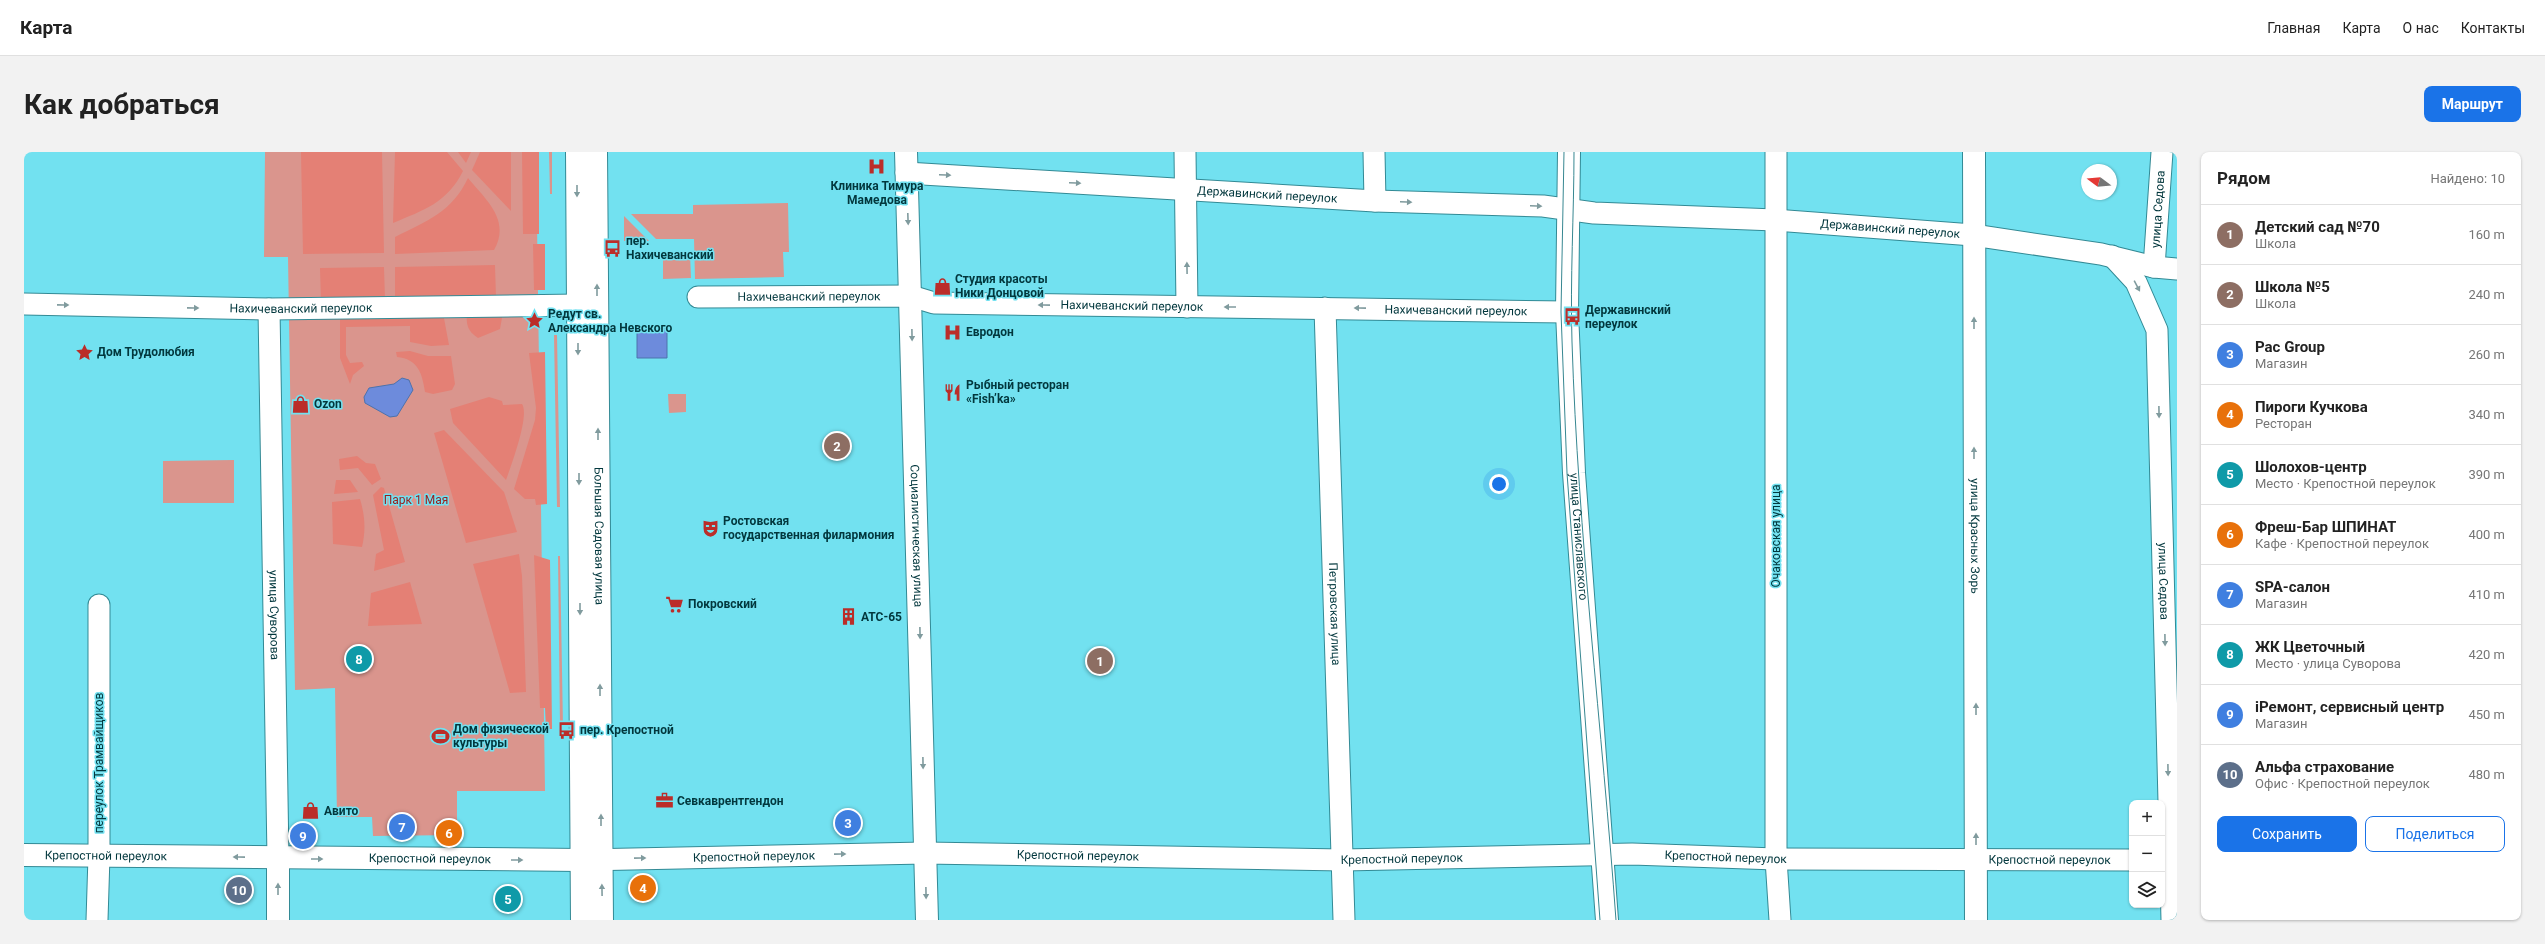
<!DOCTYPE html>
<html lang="ru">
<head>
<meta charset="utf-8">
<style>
  :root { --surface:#fff; --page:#f2f2f2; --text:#222; --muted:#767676; --line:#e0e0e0; --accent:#1a73e8 }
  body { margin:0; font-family:Roboto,sans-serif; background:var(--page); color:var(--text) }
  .controls { position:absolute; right:12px; bottom:12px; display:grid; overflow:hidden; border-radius:8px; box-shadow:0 1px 3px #0004 }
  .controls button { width:36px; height:36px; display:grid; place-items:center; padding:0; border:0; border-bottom:1px solid var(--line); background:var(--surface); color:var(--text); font:20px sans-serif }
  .compass { position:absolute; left:2057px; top:12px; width:36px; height:36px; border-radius:50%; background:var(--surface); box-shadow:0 1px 3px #0004; rotate:286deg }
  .you { position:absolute; left:1475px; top:332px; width:14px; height:14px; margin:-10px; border:3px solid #fff; border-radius:50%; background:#1a73e8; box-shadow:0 0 0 6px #1a73e833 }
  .badge { display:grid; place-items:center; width:26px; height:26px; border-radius:50%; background:var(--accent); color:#fff; font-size:13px; font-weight:700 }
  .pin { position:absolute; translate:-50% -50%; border:2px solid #fff; box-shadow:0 1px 4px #0006 }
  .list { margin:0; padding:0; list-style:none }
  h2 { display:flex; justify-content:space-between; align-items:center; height:52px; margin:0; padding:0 16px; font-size:17px }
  h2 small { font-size:13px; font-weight:400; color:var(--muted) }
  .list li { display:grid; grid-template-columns:26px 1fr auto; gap:12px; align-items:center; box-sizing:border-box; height:60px; padding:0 16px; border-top:1px solid var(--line) }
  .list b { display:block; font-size:15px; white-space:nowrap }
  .list p { margin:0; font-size:13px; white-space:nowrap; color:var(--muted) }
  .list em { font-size:13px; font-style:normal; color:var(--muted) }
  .actions { display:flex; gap:8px; padding:12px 16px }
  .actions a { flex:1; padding:9px 0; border:1px solid var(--accent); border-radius:8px; text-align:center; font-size:14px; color:var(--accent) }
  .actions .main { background:var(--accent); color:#fff }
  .icon { flex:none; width:22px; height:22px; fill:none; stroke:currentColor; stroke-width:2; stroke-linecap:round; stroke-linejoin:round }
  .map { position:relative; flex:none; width:2153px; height:768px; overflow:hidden; border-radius:8px }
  header { display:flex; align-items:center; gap:24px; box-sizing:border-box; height:56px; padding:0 20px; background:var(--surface); border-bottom:1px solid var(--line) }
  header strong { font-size:19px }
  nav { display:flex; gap:22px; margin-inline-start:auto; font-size:14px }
  .intro { display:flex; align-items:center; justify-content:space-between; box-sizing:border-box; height:96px; padding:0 24px }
  h1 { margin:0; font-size:28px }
  .button { padding:10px 18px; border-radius:8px; background:var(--accent); color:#fff; font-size:14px; font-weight:700 }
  main { display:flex; gap:24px; padding:0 24px }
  aside { flex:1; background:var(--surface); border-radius:8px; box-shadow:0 1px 3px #0004 }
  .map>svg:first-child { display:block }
</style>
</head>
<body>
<header>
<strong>Карта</strong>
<nav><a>Главная</a><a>Карта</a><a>О нас</a><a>Контакты</a></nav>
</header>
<div class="intro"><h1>Как добраться</h1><a class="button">Маршрут</a></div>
<main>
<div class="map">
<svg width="2153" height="768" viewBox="0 0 2153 768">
  <rect width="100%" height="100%" fill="#72e1f0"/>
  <g fill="#da958d">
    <path d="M241 0H512L521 639H433V683L349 684 348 665H313L311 536 271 538 264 105H240Z"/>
    <path d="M525 0H528V42H526Z"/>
    <path d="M764 51 765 100H759L760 125 671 127 670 87H632L607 62H669V53Z"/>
    <path d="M600 64 625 89H600Z"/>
    <path d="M639 101H666L667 126 639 127Z"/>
    <path d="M530 183H533L536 355H533Z"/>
    <path d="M644 242H662V260L645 261Z"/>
    <path d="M210 308V351H139V309Z"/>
    <path d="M534 404H536L539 576H536Z"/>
  </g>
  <g fill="#e48075">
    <path d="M277 0H358L360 101 279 102Z"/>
    <path d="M371 0H423L439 19C423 51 400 58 369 71Z"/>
    <path d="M434 0H447L442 11Z"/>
    <path d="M456 0H487V59L448 18Z"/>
    <path d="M498 0H515V82H499Z"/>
    <path d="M444 26C462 48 487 68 470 98L371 102V85C403 69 428 60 444 26Z"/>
    <path d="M509 92H521V138H510Z"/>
    <path d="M471 113 472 146 371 148V115Z"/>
    <path d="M360 115 361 148 297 149 296 116Z"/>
    <path d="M443 160H479L476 177 454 186C443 179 442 172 443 160Z"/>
    <path d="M419 161 425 193 407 194 386 190V174L322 175V203L326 211 338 210 340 214 329 223 326 232 316 206V163Z"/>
    <path d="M386 199 404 204H427L431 232 428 238 409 242 401 240C398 221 394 207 373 205L372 200Z"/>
    <path d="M521 200 523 352 512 353 511 347H501L490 337 511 268 512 256 505 201Z"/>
    <path d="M465 245 478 249 479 253 498 252C506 263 487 314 482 328L429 271 426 257Z"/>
    <path d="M420 278 480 340 493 380 442 391 410 281Z"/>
    <path d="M333 304 342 311 351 312 357 327 348 333 334 316 316 318 315 307Z"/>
    <path d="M312 328H326L334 340 310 342Z"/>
    <path d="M357 335 360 336 381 410 350 419 352 402 360 398 349 343Z"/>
    <path d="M336 347C341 364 342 378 338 395L309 392 308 350Z"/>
    <path d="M495 402 498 424 502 540 486 541 449 412Z"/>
    <path d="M510 403 526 408 528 577H522L521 556H516Z"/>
    <path d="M386 430 398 472 344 474 347 441Z"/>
  </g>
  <g fill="#6d8bdc" stroke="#4d72ac">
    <path d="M643 176V206H613V177Z"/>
    <path d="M378 226 385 228 389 238 373 264 366 265 341 251 340 245 345 236 370 232Z"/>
  </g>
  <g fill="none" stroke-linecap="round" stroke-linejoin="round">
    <defs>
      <g id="minor">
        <path d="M1161 0 1163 155"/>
        <path d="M1350 0 1351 49"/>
        <path d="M1752 0V707L1756 768"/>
        <path id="s1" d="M882 21 1351 49 1519 54 1570 61 1751 68 1949 83 2077 102 2130 115 2153 117"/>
        <path id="s2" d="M2088 104 2112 130 2133 178 2148 768"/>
        <path id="s3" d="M2130 115 2138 0"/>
        <path id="s4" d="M674 145 887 144 910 151 1543 160"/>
        <path id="s5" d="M0 152 245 157 554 153"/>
        <path id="s6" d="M1301 156 1320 768"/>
        <path id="s7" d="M245 157 254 706"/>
        <path id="s8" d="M560 708 901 701 1319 708 1608 702 1752 707 2108 708"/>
        <path d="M73 768 75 704V453"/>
      </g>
      <g id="tertiary">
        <path id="s9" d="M882 0 903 768"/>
        <path id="s10" d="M1545 0 1543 160 1550 321 1583 768"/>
        <path id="s11" d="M1950 0 1952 768"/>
        <path id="s12" d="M0 703 557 708"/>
        <path d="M254 768V706"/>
      </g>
      <g id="secondary">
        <path d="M553 0 558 768"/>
        <path id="s13" d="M572 0 578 768"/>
      </g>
    </defs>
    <use href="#minor" stroke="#338a95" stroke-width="23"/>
    <use href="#tertiary" stroke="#338a95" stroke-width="24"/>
    <use href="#secondary" stroke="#338a95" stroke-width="24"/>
    <use href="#minor" stroke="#fff" stroke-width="21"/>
    <use href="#tertiary" stroke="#fff" stroke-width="22"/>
    <use href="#secondary" stroke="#fff" stroke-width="22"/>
    <g stroke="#378791" stroke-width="1">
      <path d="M1540 0 1537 160 1543 321 1576 768"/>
      <path d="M1550 0C1550 63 1546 126 1548 190 1554 383 1578 575 1592 768"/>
    </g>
  </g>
  <defs><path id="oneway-solid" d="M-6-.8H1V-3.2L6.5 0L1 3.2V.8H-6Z"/></defs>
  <g fill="#809b9e">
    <use href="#oneway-solid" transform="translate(921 23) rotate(3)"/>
    <use href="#oneway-solid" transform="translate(1051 31) rotate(3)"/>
    <use href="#oneway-solid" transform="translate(553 39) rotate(90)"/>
    <use href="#oneway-solid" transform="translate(1382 50) rotate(2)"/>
    <use href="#oneway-solid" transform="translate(1512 54) rotate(2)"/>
    <use href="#oneway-solid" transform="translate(884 67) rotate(88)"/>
    <use href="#oneway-solid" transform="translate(1163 116) rotate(-91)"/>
    <use href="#oneway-solid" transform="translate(2113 134) rotate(62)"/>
    <use href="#oneway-solid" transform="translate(573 138) rotate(-90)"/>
    <use href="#oneway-solid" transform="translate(39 153) rotate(1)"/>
    <use href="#oneway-solid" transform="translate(1020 153) rotate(-179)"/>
    <use href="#oneway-solid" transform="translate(1206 155) rotate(-180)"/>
    <use href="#oneway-solid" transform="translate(169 156) rotate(1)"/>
    <use href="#oneway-solid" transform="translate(1336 156) rotate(-179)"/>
    <use href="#oneway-solid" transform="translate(1950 171) rotate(-90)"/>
    <use href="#oneway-solid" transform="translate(888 183) rotate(89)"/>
    <use href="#oneway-solid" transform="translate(554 197) rotate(90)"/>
    <use href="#oneway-solid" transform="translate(2135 260) rotate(89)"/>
    <use href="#oneway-solid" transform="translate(574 282) rotate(-90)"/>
    <use href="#oneway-solid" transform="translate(1950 301) rotate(-90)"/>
    <use href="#oneway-solid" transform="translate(555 327) rotate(90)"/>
    <use href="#oneway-solid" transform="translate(556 457) rotate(90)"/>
    <use href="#oneway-solid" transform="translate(896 481) rotate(89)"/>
    <use href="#oneway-solid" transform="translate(2141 488) rotate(89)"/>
    <use href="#oneway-solid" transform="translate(576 538) rotate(-90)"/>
    <use href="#oneway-solid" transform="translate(1952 557) rotate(-90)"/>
    <use href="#oneway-solid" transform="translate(899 611) rotate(89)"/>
    <use href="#oneway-solid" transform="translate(2144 618) rotate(89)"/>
    <use href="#oneway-solid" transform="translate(577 668) rotate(-90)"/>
    <use href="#oneway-solid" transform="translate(1952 687) rotate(-90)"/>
    <use href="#oneway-solid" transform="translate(816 702) rotate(-1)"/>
    <use href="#oneway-solid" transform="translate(215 705) rotate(-179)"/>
    <use href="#oneway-solid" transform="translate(616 706) rotate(-1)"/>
    <use href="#oneway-solid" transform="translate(293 707)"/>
    <use href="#oneway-solid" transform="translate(493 708)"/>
    <use href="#oneway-solid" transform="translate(254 737) rotate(-90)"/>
    <use href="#oneway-solid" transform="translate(578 738) rotate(-91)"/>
    <use href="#oneway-solid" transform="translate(902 741) rotate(89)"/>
  </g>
  <defs>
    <symbol id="hospital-bare" viewBox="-9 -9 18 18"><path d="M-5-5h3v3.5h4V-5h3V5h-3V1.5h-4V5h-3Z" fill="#bb2d29" stroke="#72e1f0" stroke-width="2.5" paint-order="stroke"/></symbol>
    <symbol id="bus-bare" viewBox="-9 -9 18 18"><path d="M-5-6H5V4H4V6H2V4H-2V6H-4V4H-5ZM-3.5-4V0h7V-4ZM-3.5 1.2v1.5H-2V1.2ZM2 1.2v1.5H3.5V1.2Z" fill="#bb2d29" stroke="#72e1f0" stroke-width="2.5" paint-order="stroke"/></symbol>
    <symbol id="shop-bare" viewBox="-9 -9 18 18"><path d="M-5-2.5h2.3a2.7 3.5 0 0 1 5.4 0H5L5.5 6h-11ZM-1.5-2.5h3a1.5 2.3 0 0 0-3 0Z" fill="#bb2d29" stroke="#72e1f0" stroke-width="2.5" paint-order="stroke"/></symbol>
    <symbol id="sight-bare" viewBox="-9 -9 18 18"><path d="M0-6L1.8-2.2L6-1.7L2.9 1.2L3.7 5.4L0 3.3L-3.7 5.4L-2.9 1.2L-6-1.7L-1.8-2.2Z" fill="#bb2d29" stroke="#72e1f0" stroke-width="2.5" paint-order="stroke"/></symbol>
    <symbol id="restaurant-bare" viewBox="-9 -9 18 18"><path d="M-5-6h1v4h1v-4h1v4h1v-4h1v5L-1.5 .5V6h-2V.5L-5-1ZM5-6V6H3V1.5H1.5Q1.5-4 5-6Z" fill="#bb2d29" stroke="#72e1f0" stroke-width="2.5" paint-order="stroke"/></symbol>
    <symbol id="theatre-bare" viewBox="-9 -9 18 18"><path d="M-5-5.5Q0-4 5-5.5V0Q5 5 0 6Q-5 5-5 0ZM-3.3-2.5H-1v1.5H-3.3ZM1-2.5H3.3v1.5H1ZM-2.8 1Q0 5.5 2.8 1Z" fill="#bb2d29" stroke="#72e1f0" stroke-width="2.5" paint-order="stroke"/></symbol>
    <symbol id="supermarket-bare" viewBox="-9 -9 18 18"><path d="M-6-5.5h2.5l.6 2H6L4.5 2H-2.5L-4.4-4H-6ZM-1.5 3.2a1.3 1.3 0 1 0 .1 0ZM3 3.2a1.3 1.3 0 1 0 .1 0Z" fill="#bb2d29" stroke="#72e1f0" stroke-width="2.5" paint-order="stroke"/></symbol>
    <symbol id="building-bare" viewBox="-9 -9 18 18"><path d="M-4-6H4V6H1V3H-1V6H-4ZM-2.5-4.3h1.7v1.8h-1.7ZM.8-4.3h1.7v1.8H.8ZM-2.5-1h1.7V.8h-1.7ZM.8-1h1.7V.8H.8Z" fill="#bb2d29" stroke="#72e1f0" stroke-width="2.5" paint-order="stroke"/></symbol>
    <symbol id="stadium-bare" viewBox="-9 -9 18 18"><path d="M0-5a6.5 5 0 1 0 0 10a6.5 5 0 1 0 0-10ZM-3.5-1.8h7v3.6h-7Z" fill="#bb2d29" stroke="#72e1f0" stroke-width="2.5" paint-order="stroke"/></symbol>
    <symbol id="office-bare" viewBox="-9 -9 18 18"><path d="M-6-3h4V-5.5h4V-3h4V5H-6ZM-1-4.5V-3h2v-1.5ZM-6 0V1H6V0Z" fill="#bb2d29" stroke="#72e1f0" stroke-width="2.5" paint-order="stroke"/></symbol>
  </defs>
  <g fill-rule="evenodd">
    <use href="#hospital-bare" x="840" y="2" width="25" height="25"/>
    <use href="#bus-bare" x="576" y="84" width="25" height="25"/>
    <use href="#shop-bare" x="906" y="122" width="25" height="25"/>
    <use href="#bus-bare" x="1536" y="152" width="25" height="25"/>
    <use href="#sight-bare" x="498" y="156" width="25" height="25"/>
    <use href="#hospital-bare" x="916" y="168" width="25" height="25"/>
    <use href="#sight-bare" x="48" y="188" width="25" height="25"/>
    <use href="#restaurant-bare" x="916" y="228" width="25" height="25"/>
    <use href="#shop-bare" x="264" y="240" width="25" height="25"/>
    <use href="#theatre-bare" x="674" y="364" width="25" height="25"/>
    <use href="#supermarket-bare" x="638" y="440" width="25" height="25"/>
    <use href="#building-bare" x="812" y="452" width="25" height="25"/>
    <use href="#bus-bare" x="530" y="566" width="25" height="25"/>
    <use href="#stadium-bare" x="404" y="572" width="25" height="25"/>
    <use href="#office-bare" x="628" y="636" width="25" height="25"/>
    <use href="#shop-bare" x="274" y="646" width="25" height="25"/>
  </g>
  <g text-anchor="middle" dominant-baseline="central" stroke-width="3" stroke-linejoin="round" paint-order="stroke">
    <g font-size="12" font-weight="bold" fill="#02373d" stroke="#72e1f0" text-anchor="start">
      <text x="853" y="34" text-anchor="middle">Клиника Тимура<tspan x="853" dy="14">Мамедова</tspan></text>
      <text x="602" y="89">пер.<tspan x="602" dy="14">Нахичеванский</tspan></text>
      <text x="931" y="127">Студия красоты<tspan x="931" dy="14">Ники Донцовой</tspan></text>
      <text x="1561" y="158">Державинский<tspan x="1561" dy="14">переулок</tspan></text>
      <text x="524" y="162">Редут св.<tspan x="524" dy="14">Александра Невского</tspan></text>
      <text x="942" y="180">Евродон</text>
      <text x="73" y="200">Дом Трудолюбия</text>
      <text x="942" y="233">Рыбный ресторан<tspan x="942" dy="14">«Fish’ka»</tspan></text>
      <text x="290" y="252">Ozon</text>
      <text x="699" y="369">Ростовская<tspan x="699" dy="14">государственная филармония</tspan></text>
      <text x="664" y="452">Покровский</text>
      <text x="837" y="465">АТС-65</text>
      <text x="429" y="577">Дом физической<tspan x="429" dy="14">культуры</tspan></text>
      <text x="556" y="578">пер. Крепостной</text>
      <text x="653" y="649">Севкаврентгендон</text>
      <text x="300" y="659">Авито</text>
    </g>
    <g font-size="12" fill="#02373d" stroke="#72e1f0">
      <text stroke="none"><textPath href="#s1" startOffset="362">Державинский переулок</textPath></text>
      <text stroke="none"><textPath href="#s3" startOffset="58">улица Седова</textPath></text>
      <text stroke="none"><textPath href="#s1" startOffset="986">Державинский переулок</textPath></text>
      <text stroke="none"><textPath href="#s4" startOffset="111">Нахичеванский переулок</textPath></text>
      <text stroke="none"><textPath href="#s4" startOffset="435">Нахичеванский переулок</textPath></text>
      <text stroke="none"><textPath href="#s5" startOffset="277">Нахичеванский переулок</textPath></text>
      <text stroke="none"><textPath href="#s4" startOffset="759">Нахичеванский переулок</textPath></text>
      <text stroke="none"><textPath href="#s13" startOffset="384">Большая Садовая улица</textPath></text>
      <text stroke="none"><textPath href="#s9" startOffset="384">Социалистическая улица</textPath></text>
      <text stroke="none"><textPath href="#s10" startOffset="385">улица Станиславского</textPath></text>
      <text transform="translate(1752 384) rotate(-90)">Очаковская улица</text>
      <text stroke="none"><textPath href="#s11" startOffset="384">улица Красных Зорь</textPath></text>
      <text stroke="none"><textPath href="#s2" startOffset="339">улица Седова</textPath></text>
      <text stroke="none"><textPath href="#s6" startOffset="306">Петровская улица</textPath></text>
      <text stroke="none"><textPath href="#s7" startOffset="306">улица Суворова</textPath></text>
      <text transform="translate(75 611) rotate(-90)">переулок Трамвайщиков</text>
      <text stroke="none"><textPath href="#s8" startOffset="494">Крепостной переулок</textPath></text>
      <text stroke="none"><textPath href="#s12" startOffset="82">Крепостной переулок</textPath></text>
      <text stroke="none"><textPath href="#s8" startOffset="170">Крепостной переулок</textPath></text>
      <text stroke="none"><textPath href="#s8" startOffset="1142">Крепостной переулок</textPath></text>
      <text stroke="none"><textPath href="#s12" startOffset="406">Крепостной переулок</textPath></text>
      <text stroke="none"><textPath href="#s8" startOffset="818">Крепостной переулок</textPath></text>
      <text stroke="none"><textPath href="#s8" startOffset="1466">Крепостной переулок</textPath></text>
    </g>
    <g font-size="12" fill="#98201e" stroke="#72e1f0">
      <text x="392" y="348">Парк 1 Мая</text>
    </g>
  </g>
</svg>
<div class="controls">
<button>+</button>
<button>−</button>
<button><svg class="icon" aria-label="layers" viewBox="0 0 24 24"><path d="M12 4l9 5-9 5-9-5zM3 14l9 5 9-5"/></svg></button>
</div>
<svg class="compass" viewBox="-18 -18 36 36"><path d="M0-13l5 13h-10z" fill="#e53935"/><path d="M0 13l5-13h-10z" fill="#767676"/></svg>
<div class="you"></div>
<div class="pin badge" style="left:1076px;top:509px;background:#8d6e63">1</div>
<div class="pin badge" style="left:813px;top:294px;background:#8d6e63">2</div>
<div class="pin badge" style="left:824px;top:671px;background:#3f7fe0">3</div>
<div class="pin badge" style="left:619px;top:736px;background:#e8710a">4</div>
<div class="pin badge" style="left:484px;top:747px;background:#0f9aa8">5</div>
<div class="pin badge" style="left:425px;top:681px;background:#e8710a">6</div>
<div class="pin badge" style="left:378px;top:675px;background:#3f7fe0">7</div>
<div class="pin badge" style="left:335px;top:507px;background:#0f9aa8">8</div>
<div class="pin badge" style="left:279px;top:684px;background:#3f7fe0">9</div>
<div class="pin badge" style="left:215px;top:738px;background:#5c6f8a">10</div>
</div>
<aside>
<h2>Рядом<small>Найдено: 10</small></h2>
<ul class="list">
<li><span class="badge" style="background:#8d6e63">1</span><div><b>Детский сад №70</b><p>Школа</p></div><em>160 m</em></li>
<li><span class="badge" style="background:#8d6e63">2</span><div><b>Школа №5</b><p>Школа</p></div><em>240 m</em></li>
<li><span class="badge" style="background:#3f7fe0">3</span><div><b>Pac Group</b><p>Магазин</p></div><em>260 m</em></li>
<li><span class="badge" style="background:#e8710a">4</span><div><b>Пироги Кучкова</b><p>Ресторан</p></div><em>340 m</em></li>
<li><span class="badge" style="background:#0f9aa8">5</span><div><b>Шолохов-центр</b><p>Место · Крепостной переулок</p></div><em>390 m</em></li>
<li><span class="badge" style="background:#e8710a">6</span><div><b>Фреш-Бар ШПИНАТ</b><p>Кафе · Крепостной переулок</p></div><em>400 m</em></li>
<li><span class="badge" style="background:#3f7fe0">7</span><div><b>SPA-салон</b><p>Магазин</p></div><em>410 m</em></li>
<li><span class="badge" style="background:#0f9aa8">8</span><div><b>ЖК Цветочный</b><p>Место · улица Суворова</p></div><em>420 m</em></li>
<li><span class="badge" style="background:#3f7fe0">9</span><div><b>iРемонт, сервисный центр</b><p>Магазин</p></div><em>450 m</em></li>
<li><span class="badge" style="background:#5c6f8a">10</span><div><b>Альфа страхование</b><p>Офис · Крепостной переулок</p></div><em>480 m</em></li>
</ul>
<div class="actions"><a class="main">Сохранить</a><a>Поделиться</a></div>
</aside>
</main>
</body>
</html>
